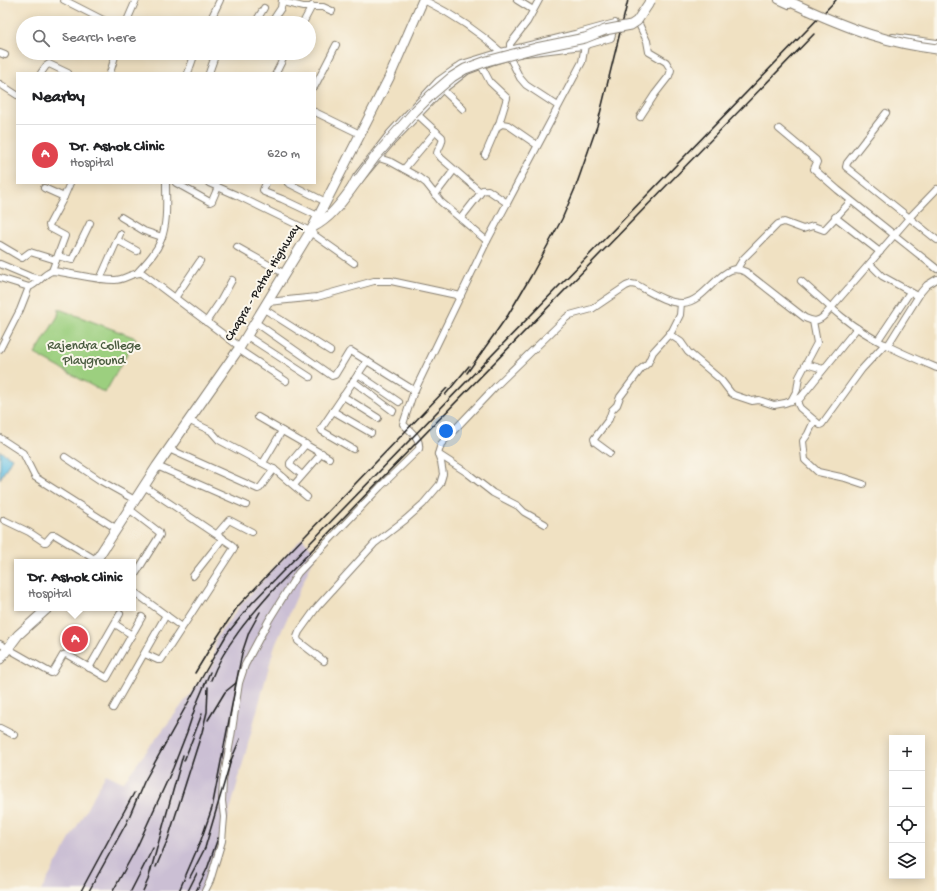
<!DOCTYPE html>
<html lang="en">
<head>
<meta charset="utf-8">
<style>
  :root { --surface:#fff; --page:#f6f6f6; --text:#202124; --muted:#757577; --line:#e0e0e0; --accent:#0f766e }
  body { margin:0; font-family:"Gochi Hand",sans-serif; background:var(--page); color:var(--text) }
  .controls { position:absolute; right:12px; bottom:12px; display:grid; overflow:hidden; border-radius:0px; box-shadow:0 2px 10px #0003 }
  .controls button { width:36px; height:36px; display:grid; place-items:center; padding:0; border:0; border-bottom:1px solid var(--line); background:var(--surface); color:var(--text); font:20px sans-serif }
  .you { position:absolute; left:446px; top:431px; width:14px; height:14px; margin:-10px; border:3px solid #fff; border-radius:50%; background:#1a73e8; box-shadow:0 0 0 6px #1a73e833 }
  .badge { display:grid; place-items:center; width:26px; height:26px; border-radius:50%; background:var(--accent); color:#fff; font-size:13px; font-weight:700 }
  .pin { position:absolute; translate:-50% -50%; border:2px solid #fff; box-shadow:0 1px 4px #0006 }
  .popup { position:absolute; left:14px; top:559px; width:122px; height:52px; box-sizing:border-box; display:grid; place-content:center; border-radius:0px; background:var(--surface); filter:drop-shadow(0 1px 3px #0005); font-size:13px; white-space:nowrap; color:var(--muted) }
  .popup b { font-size:15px; color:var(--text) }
  .popup::after { content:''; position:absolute; left:50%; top:100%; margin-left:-8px; border:8px solid transparent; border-top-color:var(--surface) }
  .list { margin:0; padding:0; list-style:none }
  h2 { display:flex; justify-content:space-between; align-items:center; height:52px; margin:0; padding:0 16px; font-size:17px }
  h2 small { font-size:13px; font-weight:400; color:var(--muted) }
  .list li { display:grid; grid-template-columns:26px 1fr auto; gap:12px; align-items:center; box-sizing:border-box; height:60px; padding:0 16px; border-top:1px solid var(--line) }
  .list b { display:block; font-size:15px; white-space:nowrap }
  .list p { margin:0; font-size:13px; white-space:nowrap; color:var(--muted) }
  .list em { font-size:13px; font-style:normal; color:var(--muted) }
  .icon { flex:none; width:22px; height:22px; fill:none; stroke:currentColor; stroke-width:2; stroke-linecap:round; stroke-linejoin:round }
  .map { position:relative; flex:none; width:937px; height:891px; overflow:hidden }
  .search { position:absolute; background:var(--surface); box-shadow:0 2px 10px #0003; left:16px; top:16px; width:300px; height:44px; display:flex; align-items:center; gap:10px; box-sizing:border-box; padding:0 14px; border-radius:22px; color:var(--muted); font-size:15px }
  .panel { position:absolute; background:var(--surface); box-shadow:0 2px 10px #0003; left:16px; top:72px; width:300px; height:112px; border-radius:0px }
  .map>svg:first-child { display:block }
</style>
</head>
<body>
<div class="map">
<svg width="937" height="891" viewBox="0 0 937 891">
  <rect width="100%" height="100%" fill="#fbf7ec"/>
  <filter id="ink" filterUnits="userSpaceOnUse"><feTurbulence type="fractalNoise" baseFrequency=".025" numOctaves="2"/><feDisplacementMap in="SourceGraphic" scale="8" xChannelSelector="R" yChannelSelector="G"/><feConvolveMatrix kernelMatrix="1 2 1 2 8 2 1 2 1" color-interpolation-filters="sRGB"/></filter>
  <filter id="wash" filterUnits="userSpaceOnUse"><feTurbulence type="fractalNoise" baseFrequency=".012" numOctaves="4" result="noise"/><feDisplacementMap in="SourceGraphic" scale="16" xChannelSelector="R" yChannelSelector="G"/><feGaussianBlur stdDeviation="0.9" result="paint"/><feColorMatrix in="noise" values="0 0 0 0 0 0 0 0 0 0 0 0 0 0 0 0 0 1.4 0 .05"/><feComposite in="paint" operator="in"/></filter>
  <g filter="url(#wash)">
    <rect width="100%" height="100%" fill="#f0e1c2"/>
    <path fill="#cbbfd4" d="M302 538 316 553 274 648 225 829 201 891H41L106 774 123 782 214 663 215 639 242 603Z"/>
    <path fill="#9ccf7f" stroke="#5c764e" d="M59 309 136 338 105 393 35 354 58 316Z"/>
    <path fill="#66c1e4" stroke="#416e80" d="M0 451 12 458 0 479Z"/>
  </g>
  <g filter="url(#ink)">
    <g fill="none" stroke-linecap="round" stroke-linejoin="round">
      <defs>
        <g id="minor">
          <path d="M64 0 109 23"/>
          <path d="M424 0C452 14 478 31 501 52"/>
          <path d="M517 0 533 10"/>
          <path d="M778 0 789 5"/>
          <path d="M283 2 303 7H323L332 11"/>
          <path d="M126 23 136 0"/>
          <path d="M209 23 220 0"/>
          <path d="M255 23 264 8"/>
          <path d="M271 23 281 8 282 0"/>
          <path d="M303 23 312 6"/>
          <path d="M615 23 611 38 583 46 517 54 491 62 467 71 440 92 418 115 390 144 346 196 356 177 390 133 438 81 462 64 501 52 575 34Z"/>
          <path d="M639 24 647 41 649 52 666 62 671 70 669 76 655 94 640 117"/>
          <path d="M893 37 937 43"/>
          <path d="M510 50V44L527 22 539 0"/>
          <path d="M0 53 5 55"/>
          <path d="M201 53 214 57"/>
          <path d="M509 56 520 78 526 85 558 106"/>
          <path d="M481 65 490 82 507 98 499 124"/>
          <path d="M41 73 46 66 49 64 68 73"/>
          <path d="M110 73 116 53"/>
          <path d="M188 73 195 53"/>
          <path d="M209 73 216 53"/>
          <path d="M276 73 286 53"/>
          <path d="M0 84 17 95"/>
          <path d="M315 86 336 45"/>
          <path d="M443 90 463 109"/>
          <path d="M315 112 360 134"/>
          <path d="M886 113 847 163 846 167 937 240"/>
          <path d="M418 115 442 137C444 143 438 148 437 153L441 158 478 190 480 191 488 190 507 203"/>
          <path d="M779 129 816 160 817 162 814 169 838 190 937 269"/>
          <path d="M485 155 497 127 502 124 508 125 537 145"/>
          <path d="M379 158 391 162 418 177 426 183 441 202 487 241"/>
          <path d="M404 169 436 131"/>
          <path d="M176 183 210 202 212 201 218 187"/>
          <path d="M209 183 236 195 310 231"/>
          <path d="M266 183 263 190 264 192 282 199 318 216"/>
          <path d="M288 183 326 202"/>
          <path d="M44 188 64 197"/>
          <path d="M435 195 454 170"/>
          <path d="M121 217 144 231 162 237"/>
          <path d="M835 217 880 252"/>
          <path d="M461 218 483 190"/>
          <path d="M310 232 354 263"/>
          <path d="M117 240 137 251"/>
          <path d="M0 245 22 258 30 252 56 260"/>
          <path d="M237 247 285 274"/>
          <path d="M58 256 72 260 90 223"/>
          <path d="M0 264 31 277 40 279"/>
          <path d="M870 264 882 276 918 296"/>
          <path d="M737 269 743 259 778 224 784 222 803 229 813 226 824 230 851 201"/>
          <path d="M52 271 65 236 50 228 49 225 64 197 70 183"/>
          <path d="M137 273C146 263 156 253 161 240 168 222 166 201 166 183"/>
          <path d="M0 278 29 287C38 284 42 275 52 271 73 273 94 280 115 280 124 280 133 272 142 273L240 347"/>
          <path d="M100 279 120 234"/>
          <path d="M801 281C815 293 828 306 842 317 870 340 904 354 937 368"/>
          <path d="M175 298 200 261"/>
          <path d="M268 302 317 297 374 281H391L461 296"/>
          <path d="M264 309 330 351"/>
          <path d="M206 322 221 300 232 280"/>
          <path d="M255 322 332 376 335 375 349 352 351 351 415 391"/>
          <path d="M857 328 798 401V404L800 408 820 425 822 424 862 369 885 344"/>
          <path d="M669 334 681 342 688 352 721 380 731 393 734 395 752 401 759 400 774 405 785 403 799 398"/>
          <path d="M247 336 310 377"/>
          <path d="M878 340 910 292"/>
          <path d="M888 345 921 292 927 285 937 279"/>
          <path d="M0 349 20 310 29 287"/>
          <path d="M238 349 286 381"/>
          <path d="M806 364 823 369"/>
          <path d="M358 374 399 402"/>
          <path d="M353 381 393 411"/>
          <path d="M343 396 378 418"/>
          <path d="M791 401 797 390 799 377 817 343 813 321"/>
          <path d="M333 411 371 433"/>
          <path d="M258 417 329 458"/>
          <path d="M190 421 211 431 219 440 275 470 307 497"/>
          <path d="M814 421 808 434 803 441 805 460 818 472 845 478 863 484"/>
          <path d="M0 438 23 453 35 477 117 529"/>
          <path d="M169 449 258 489 260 488 274 469"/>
          <path d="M353 449 322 431 321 429 367 361"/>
          <path d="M610 453 595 442 594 439 609 419 612 410 617 405 620 397 641 369 648 363 653 352 672 331 680 315 681 303"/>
          <path d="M438 454 466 472 493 493 518 506 524 512 545 524"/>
          <path d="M65 457 101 481 135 500"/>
          <path d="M263 463 282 431"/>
          <path d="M157 466 246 505"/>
          <path d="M302 475 290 465V463L306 444"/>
          <path d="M294 485 322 453"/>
          <path d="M144 486 232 545 234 548 161 660H158L145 654"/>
          <path d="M129 509 159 532 160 535 133 578"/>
          <path d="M4 520 29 532 44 542H46L52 535H55L96 560"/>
          <path d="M217 534 229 520 252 532"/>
          <path d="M193 576 223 538"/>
          <path d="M133 591 182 627"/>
          <path d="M115 624 132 635"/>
          <path d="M0 644 51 673 53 672 63 655 66 654 107 678 142 617"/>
          <path d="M324 661 298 641 297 637 299 632 317 607 375 543 405 520 423 504 440 484 443 474 441 462 438 454 441 444 496 386 566 318 570 315 592 309 626 286 631 284 637 285C650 292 668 304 683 303 702 302 715 276 731 270 736 268 741 270 746 272L805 318C814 322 818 322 825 315L909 218 937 189"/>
          <path d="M89 668 120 614"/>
          <path d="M113 708 166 615"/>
          <path d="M0 728 14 735"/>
          <path d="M205 891 210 881 222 841 224 817 222 801 223 781 231 737 239 683 245 665 269 620 298 573 380 487 419 449C421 438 410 431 403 424L413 394 487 241 582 62 585 45"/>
        </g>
        <g id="highway">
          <path d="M786 0 808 10"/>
          <path d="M313 227C333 217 345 197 358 180"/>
          <path d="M95 562 157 466 240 347 313 227 389 78 423 0"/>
          <path d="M0 659 18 635 48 608"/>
        </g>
      </defs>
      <use href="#minor" stroke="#867e6f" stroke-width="8"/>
      <use href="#highway" stroke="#867e6f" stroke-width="11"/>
      <use href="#minor" stroke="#fff" stroke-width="6"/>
      <use href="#highway" stroke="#fff" stroke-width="9"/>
      <g stroke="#1c1c1c" stroke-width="1.5">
        <path d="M467 373 508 315 531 276 562 219 576 186 597 126 628 0"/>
        <path d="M445 395 469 366"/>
        <path d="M195 673 212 645 238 606 447 388"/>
        <path d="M211 680C224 645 253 613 277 586L814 34"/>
        <path d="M208 720 225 692 236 683"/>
        <path d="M184 761 202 714"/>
        <path d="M229 765 240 739"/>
        <path d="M156 867 168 839 202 732 207 712 208 687"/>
        <path d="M190 877 205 848 231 760"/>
        <path d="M81 891 134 793"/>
        <path d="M89 891 127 822 144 782 205 672 227 634 252 603 836 0"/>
        <path d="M113 891 136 849 173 768 187 732 196 705 210 672"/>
        <path d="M131 891 153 848"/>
        <path d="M143 891 148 880 183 755"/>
        <path d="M179 891 201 840 212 808 242 653 249 632 260 612"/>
        <path d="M188 891 197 873"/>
        <path d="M196 891 207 869 218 838"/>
      </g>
      <defs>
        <g id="highway-bridge">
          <path d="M808 10C853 30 888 43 937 49"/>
          <path d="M358 180 375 157 415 111 431 95 452 77 465 69 487 61 536 48 585 38 605 30 631 25 637 21 651 0"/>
        </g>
      </defs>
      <use href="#highway-bridge" stroke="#867e6f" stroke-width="11" stroke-linecap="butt"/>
      <use href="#highway-bridge" stroke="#fff" stroke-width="9"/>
    </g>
  </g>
  <g text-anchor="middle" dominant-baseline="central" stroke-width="4" stroke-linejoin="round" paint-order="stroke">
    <g font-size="13" fill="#1c1c1c" stroke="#fbf7ec">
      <text transform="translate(263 283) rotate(-59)">Chapra - Patna Highway</text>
    </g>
    <g font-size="13" fill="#495b3f" stroke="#fbf7ec">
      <text x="94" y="346">Rajendra College<tspan x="94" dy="15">Playground</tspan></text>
    </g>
  </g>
</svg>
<div class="controls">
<button>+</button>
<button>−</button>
<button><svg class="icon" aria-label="locate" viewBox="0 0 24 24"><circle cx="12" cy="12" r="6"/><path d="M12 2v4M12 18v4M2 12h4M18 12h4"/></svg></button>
<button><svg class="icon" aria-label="layers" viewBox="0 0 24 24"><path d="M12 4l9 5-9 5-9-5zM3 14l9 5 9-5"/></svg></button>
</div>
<div class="you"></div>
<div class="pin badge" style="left:75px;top:639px;background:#e0444e">A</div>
<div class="popup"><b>Dr. Ashok Clinic</b>Hospital</div>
<div class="search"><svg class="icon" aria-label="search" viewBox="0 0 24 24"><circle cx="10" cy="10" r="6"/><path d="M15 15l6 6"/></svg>Search here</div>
<section class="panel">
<h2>Nearby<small></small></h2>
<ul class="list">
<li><span class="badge" style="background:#e0444e">A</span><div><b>Dr. Ashok Clinic</b><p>Hospital</p></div><em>620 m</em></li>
</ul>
</section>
</div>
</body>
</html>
